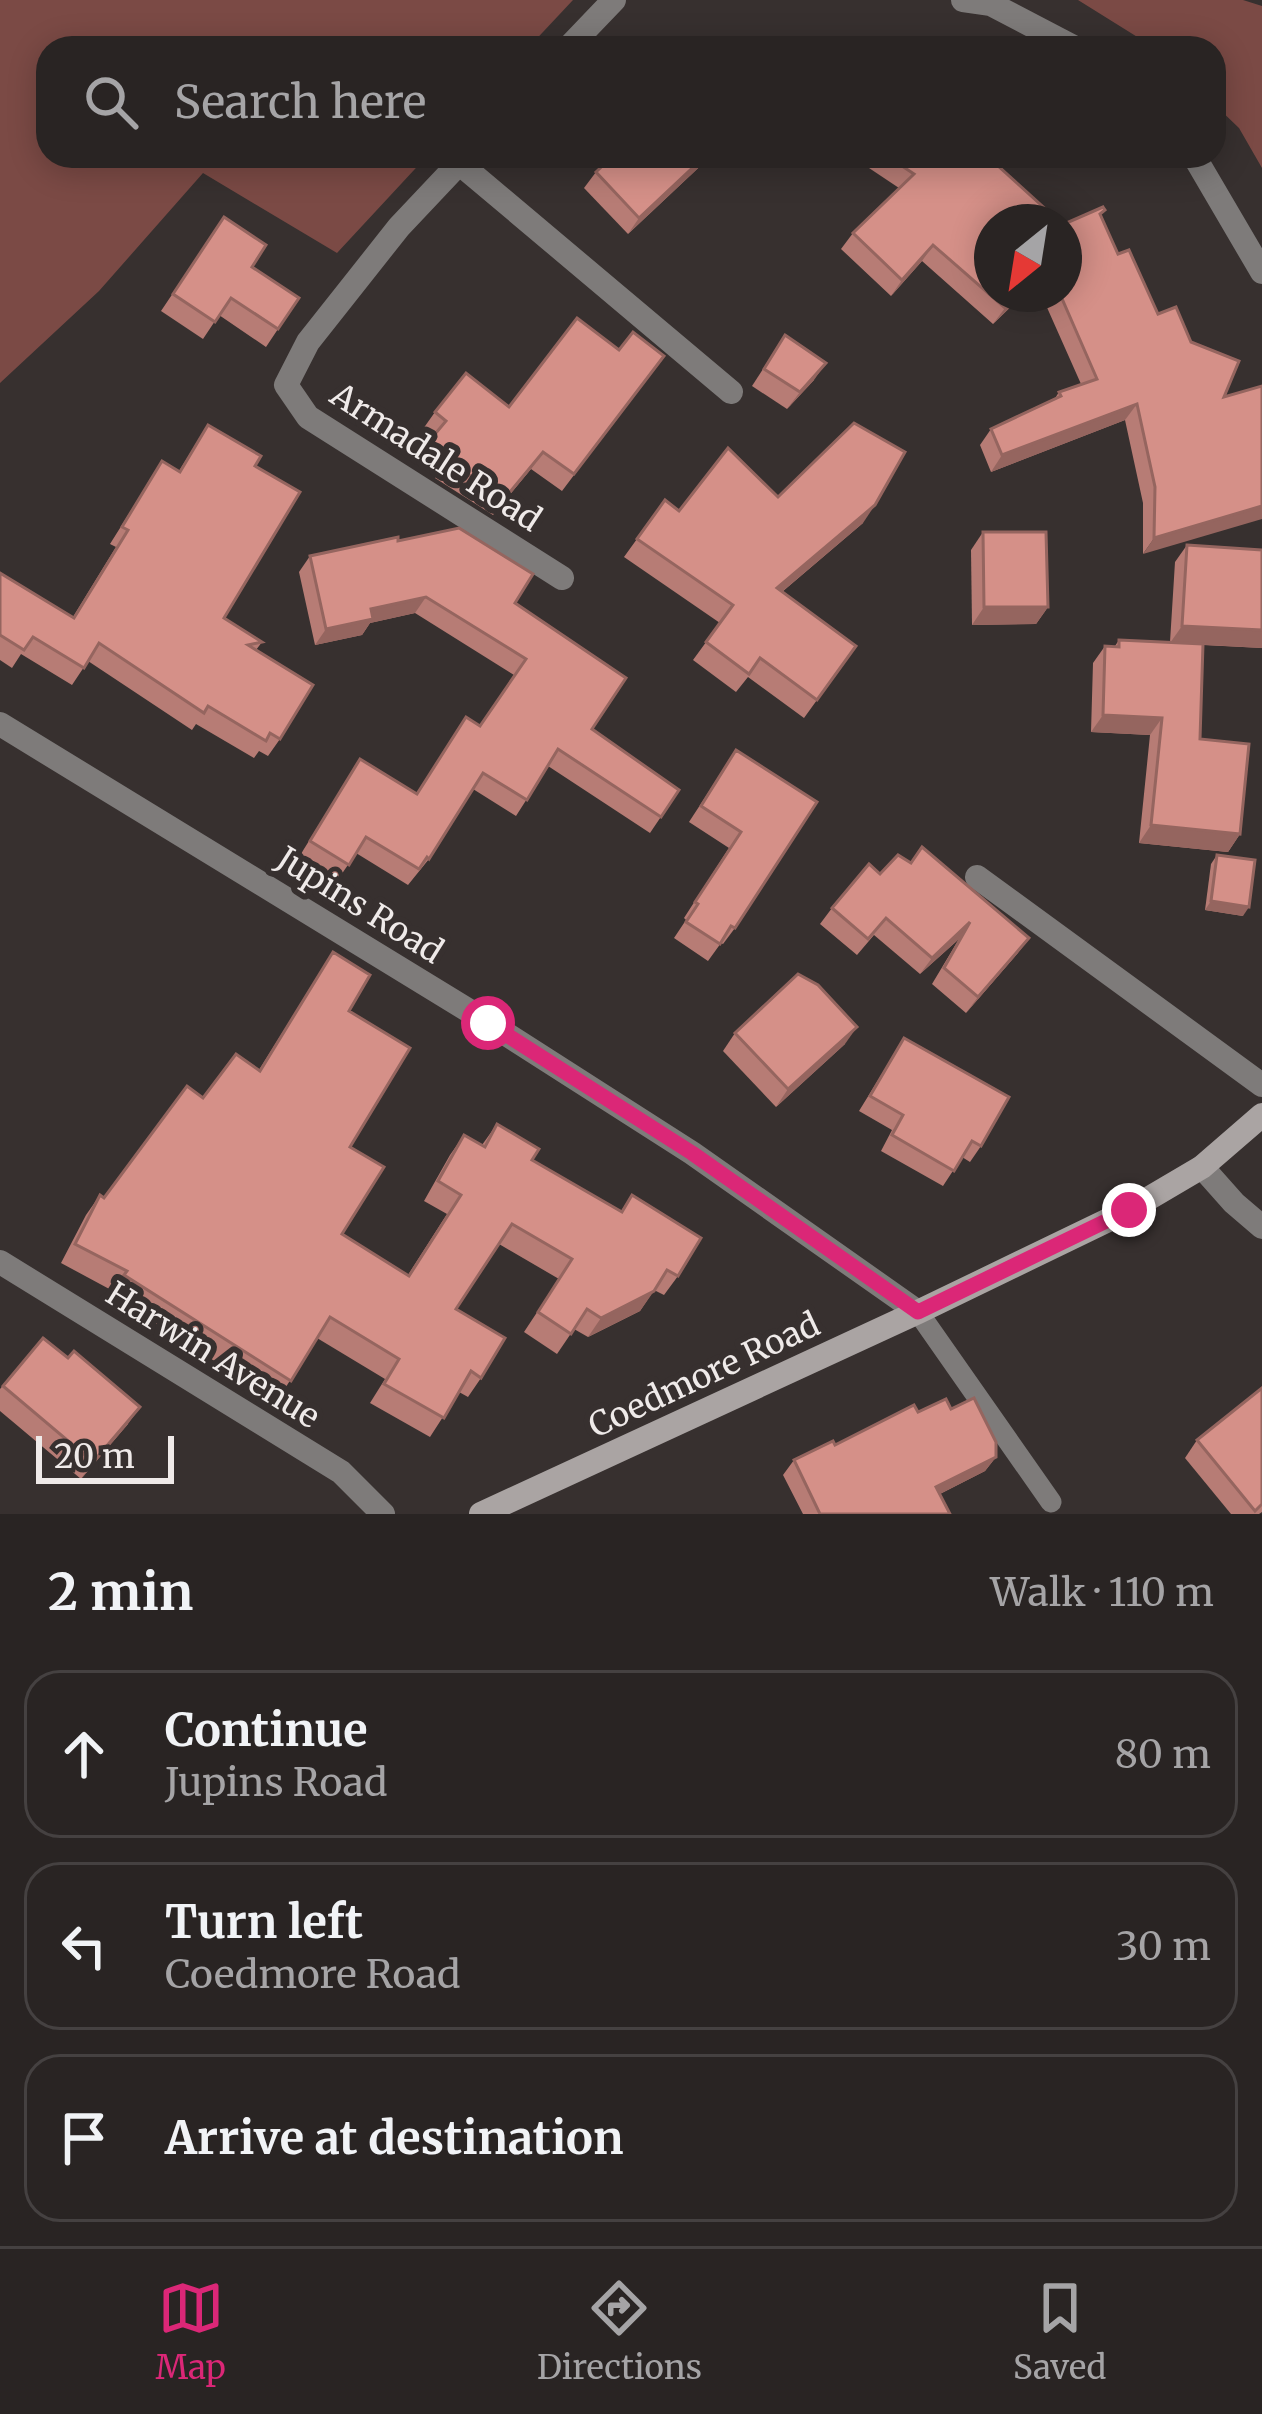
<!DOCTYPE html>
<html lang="en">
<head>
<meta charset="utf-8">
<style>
  :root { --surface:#292423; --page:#353030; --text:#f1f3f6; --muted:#a5a4a6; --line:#454141; --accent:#db2777 }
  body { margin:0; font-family:Merriweather,serif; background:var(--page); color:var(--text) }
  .compass { position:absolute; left:974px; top:204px; width:108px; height:108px; border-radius:50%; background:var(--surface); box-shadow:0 6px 30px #0003; rotate:210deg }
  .scale { position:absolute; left:36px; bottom:30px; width:138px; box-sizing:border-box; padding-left:12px; border:6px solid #efeae9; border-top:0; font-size:33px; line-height:42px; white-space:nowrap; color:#efeae9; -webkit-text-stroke:9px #37302f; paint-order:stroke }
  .stop { position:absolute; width:36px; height:36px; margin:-27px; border:9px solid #db2777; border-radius:50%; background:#fff }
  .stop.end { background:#db2777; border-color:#fff; box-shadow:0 3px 12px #0008 }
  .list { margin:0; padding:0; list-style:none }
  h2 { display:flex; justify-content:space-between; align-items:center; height:156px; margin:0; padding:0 48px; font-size:51px }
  h2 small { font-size:39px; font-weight:400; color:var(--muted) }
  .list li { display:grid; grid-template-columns:78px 1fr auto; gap:36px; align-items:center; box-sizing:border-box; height:168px; margin:0 24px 24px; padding:0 24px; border:3px solid var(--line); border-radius:36px }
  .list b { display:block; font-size:45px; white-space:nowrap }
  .list p { margin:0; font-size:39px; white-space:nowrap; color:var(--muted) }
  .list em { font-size:39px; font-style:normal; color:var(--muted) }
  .icon { flex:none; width:66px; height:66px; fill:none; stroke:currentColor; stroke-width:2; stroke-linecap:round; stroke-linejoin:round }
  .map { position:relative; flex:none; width:1262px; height:1514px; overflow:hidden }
  .search { position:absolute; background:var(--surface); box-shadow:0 6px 30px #0003; left:36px; right:36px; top:36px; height:132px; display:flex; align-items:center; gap:30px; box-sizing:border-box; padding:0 42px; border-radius:36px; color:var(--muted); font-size:45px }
  .sheet { height:732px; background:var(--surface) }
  nav { display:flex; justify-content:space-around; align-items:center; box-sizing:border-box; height:168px; border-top:3px solid var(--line); background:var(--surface); font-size:33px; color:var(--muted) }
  nav a { display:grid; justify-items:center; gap:6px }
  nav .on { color:var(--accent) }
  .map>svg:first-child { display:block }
</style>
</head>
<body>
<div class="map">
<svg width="1262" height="1514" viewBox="0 0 1262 1514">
  <rect width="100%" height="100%" fill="#37302f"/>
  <g fill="#7b4a45">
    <path d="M0 0H573L528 48H48V156H427L337 253 203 173 99 291 0 383Z"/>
    <path d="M1078 0H1243L1262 6V168L1239 128 1214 104V48H1155Z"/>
  </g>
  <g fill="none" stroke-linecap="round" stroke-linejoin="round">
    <path stroke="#7e7b7a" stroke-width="21" d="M918 1312 1051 1502"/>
    <g stroke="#7e7b7a" stroke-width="24">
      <path d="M963 0 991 4 1075 48"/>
      <path d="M568 48 614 0"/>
      <path d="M466 156 399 227 308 342 286 385 308 417 562 578"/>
      <path d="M1194 156 1262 272"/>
      <path d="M459 163 731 392"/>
      <path d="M0 724 489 1023 692 1153 918 1312"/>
      <path d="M977 877 1262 1085"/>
      <path d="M1202 1167 1234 1203 1262 1227"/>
      <path d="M0 1262 341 1472 383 1514"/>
    </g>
    <path stroke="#aaa4a3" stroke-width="24" d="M481 1514 918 1312 1129 1210 1202 1167 1262 1115"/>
  </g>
  <g fill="#b77c75">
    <path d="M711 156 628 234 584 188 596 172Z"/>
    <path d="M851 156H987L1024 294 993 324 922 261 891 296 841 249 853 233 899 188Z"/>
    <path d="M1101 216 1118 254 1158 314 1191 342 1224 397 1262 386 1143 554V503L1125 420 991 472 980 445 991 429 1054 400 1059 392 1081 384 1041 294H1064Z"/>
    <path d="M224 217 252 267 278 329 266 347 219 315 203 339 161 311Z"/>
    <path d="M785 335 814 380 787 409 752 386Z"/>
    <path d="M651 373 562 491 531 469 493 515 435 478 439 473 418 457 432 437 423 429 435 412 509 407Z"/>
    <path d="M208 425 255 466 224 618 262 642 256 650 280 739 268 756 259 751 254 758 196 724 192 730 88 661 72 685 21 654 12 668 0 660V573L73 617 116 547 110 544 162 461 179 471Z"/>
    <path d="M778 497 863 523 782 592 856 646 804 718 748 677 736 692 693 660 720 623 624 557 665 500 679 511Z"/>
    <path d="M983 532 1048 607 1036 624 972 625 971 550Z"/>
    <path d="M398 541 515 603 592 729 679 790 650 833 548 766 516 816 473 789 429 859 408 885 356 853 337 881 299 857 360 759 416 794 466 717 480 726 514 675 415 613 370 623 362 635 315 645 299 572 310 556Z"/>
    <path d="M1187 545 1262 550V648L1203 645 1200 739 1240 834 1228 852 1139 843 1150 735 1091 732 1093 663 1105 646H1115L1119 640 1170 642 1175 562Z"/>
    <path d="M736 750 817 802 735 928 723 944 721 943 708 961 674 938 686 920 684 918 729 848 689 822Z"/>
    <path d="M1217 855 1243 916 1205 910 1211 864Z"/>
    <path d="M880 874 1029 938 1017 954 966 1013 932 984 959 939 920 974 874 935 857 955 820 924 832 908Z"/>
    <path d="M333 952 349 1011 350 1147 342 1234 408 1275 447 1214 424 1201 450 1155 464 1135 482 1145 497 1124 532 1160 621 1211 632 1195 678 1276 664 1295 654 1290 640 1311 588 1337 574 1329 557 1354 524 1332 559 1279 499 1244 456 1309 481 1378 468 1397 459 1392 430 1437 370 1403 385 1379 317 1338 277 1401 111 1295 113 1291 61 1263 86 1215 100 1195 104 1198 203 1098 259 1070Z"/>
    <path d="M735 1033 845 1044 776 1107 723 1051Z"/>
    <path d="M904 1038 981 1146 970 1162 962 1157 943 1186 881 1151 892 1130 859 1111Z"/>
    <path d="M43 1338 128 1424 81 1479 0 1411V1389Z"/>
    <path d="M1262 1388V1512L1259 1514H1231L1185 1458 1197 1440Z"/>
    <path d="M951 1409 996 1457 985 1471 940 1494 950 1514H803L783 1475 794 1460 918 1412Z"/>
  </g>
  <g fill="#95655f">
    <path d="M705 156H711L628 234 639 218Z"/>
    <path d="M933 245 922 261 891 296 902 280Z"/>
    <path d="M1019 294H1024L993 324 1005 308Z"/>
    <path d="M826 363 814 380 787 409 800 392Z"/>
    <path d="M1137 404 1125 420 991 472 1002 455Z"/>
    <path d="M543 452 531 469 493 515 505 498Z"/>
    <path d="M875 505 863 523 764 607 777 588Z"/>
    <path d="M1262 506V519L1143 554 1154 538Z"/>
    <path d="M426 597 415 613 370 623 362 635 315 645 326 629 371 609Z"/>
    <path d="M984 607H1048L1036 624 972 625Z"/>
    <path d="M1182 626 1262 630V648L1170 643Z"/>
    <path d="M1103 715 1162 718 1150 735 1091 732Z"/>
    <path d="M1151 825 1240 834 1228 852 1139 843Z"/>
    <path d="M1211 901 1249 907 1243 916 1205 910Z"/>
    <path d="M970 922 959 939 920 974 932 958Z"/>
    <path d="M1029 938 1017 954 966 1013 978 997Z"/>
    <path d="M857 1027 845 1044 776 1107 788 1089Z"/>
    <path d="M654 1291 640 1311 588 1337 601 1318Z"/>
    <path d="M140 1407 128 1424 81 1479 93 1462Z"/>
    <path d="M996 1457 985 1471 926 1501 936 1487Z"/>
  </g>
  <g fill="#d59088" stroke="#95655f" stroke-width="3">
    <path d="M613 156H705L639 218 596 172Z"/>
    <path d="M887 156H987L1051 214 1049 222H992V294H1019L1005 308 933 245 902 280 853 233 914 174Z"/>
    <path d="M1103 207 1105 210 1100 214 1118 254 1129 250 1158 314 1176 307 1191 342 1239 361 1224 397 1262 386V506L1154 538 1155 487 1137 404 1002 455 991 429 1061 396 1059 392 1097 379 1060 294H1064V224Z"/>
    <path d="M224 217 266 245 252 267 299 298 278 329 231 298 215 322 173 294Z"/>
    <path d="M577 318 619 350 633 332 664 356 574 474 543 452 505 498 447 461 452 456 430 440 446 421 435 412 466 373 509 407Z"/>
    <path d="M785 335 826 363 800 392 764 369Z"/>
    <path d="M854 423 905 452 875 505 777 588 856 646 817 700 760 658 749 674 706 642 733 605 637 539 665 500 679 511 728 448 778 497Z"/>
    <path d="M208 425 261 456 255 466 300 492 224 618 262 642 248 645 313 685 280 739 270 733 266 741 208 706 204 713 99 643 84 668 33 637 24 650 0 635V573L74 618 128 530 122 527 162 461 180 472Z"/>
    <path d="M459 528 533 574 515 603 626 678 592 729 679 790 661 817 558 749 527 800 483 773 429 859 427 857 419 869 366 837 349 865 310 841 360 759 417 794 466 717 480 726 526 659 426 597 371 609 373 619 326 629 310 556 398 537V541Z"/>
    <path d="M983 532H1046L1048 607H984Z"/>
    <path d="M1187 545 1262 550V630L1182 626Z"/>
    <path d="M1119 640 1203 644 1200 739 1249 744 1240 834 1151 825 1162 718 1103 715 1105 646 1119 647Z"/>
    <path d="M736 750 817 802 735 928 731 926 720 944 686 922 698 904 695 902 741 832 701 806Z"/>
    <path d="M922 847 1029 938 978 997 944 968 970 922 932 958 886 918 868 939 832 908 869 864 880 874 898 855 911 863Z"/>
    <path d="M1217 855 1255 860 1249 907 1211 901Z"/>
    <path d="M333 952 370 975 349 1011 410 1048 350 1147 384 1167 342 1234 409 1276 461 1195 438 1181 464 1135 485 1147 497 1124 539 1149 532 1160 622 1212 632 1195 701 1238 678 1276 667 1270 654 1291 601 1318 587 1309 571 1334 538 1312 572 1259 512 1224 456 1309 505 1338 481 1378 471 1371 444 1418 384 1384 399 1359 330 1317 291 1381 124 1275 127 1271 75 1244 100 1195 104 1198 187 1086 203 1098 236 1054 260 1071Z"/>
    <path d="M798 974 818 985 857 1027 788 1089 735 1033Z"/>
    <path d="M904 1038 1009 1097 981 1146 972 1141 954 1171 892 1135 903 1115 870 1096Z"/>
    <path d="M43 1338 68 1358 74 1351 140 1407 93 1462 3 1386Z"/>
    <path d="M1262 1388V1504L1255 1511 1197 1440Z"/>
    <path d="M974 1398 996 1442V1457L936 1487 950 1514H820L794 1460 833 1441 835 1445 914 1405 918 1412 946 1399 951 1409Z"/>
  </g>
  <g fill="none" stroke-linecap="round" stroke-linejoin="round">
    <path stroke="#db2777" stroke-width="15" d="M488 1023 692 1153 918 1312 1129 1210"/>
  </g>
  <g text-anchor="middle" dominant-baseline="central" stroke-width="12" stroke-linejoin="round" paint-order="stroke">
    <g font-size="33" fill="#efeae9" stroke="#37302f">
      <text transform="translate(436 457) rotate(33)">Armadale Road</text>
      <text transform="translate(360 905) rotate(32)">Jupins Road</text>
      <text transform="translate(213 1355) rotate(32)">Harwin Avenue</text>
      <text transform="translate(704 1375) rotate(-25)">Coedmore Road</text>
    </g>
  </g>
</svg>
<svg class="compass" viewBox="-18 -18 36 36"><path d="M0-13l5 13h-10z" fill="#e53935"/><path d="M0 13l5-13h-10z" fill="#a5a4a6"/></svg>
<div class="scale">20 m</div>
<div class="stop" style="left:488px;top:1023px"></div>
<div class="stop end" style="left:1129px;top:1210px"></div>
<div class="search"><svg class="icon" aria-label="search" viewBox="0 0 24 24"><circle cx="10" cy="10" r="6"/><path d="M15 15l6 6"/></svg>Search here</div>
</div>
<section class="sheet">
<h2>2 min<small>Walk · 110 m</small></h2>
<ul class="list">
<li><svg class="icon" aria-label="ahead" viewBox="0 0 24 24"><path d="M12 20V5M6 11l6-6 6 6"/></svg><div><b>Continue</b><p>Jupins Road</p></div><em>80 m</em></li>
<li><svg class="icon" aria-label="left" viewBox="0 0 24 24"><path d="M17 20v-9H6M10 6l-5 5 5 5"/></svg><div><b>Turn left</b><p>Coedmore Road</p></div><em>30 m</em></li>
<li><svg class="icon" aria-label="arrive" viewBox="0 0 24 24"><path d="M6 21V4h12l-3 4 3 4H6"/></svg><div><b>Arrive at destination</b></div></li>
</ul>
</section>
<nav>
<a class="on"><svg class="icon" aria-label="map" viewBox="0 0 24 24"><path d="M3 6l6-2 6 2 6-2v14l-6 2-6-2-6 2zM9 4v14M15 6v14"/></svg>Map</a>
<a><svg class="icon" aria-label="directions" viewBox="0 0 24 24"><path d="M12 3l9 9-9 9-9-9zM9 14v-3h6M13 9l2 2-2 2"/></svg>Directions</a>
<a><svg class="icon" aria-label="saved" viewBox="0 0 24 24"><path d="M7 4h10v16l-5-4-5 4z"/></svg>Saved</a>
</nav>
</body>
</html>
